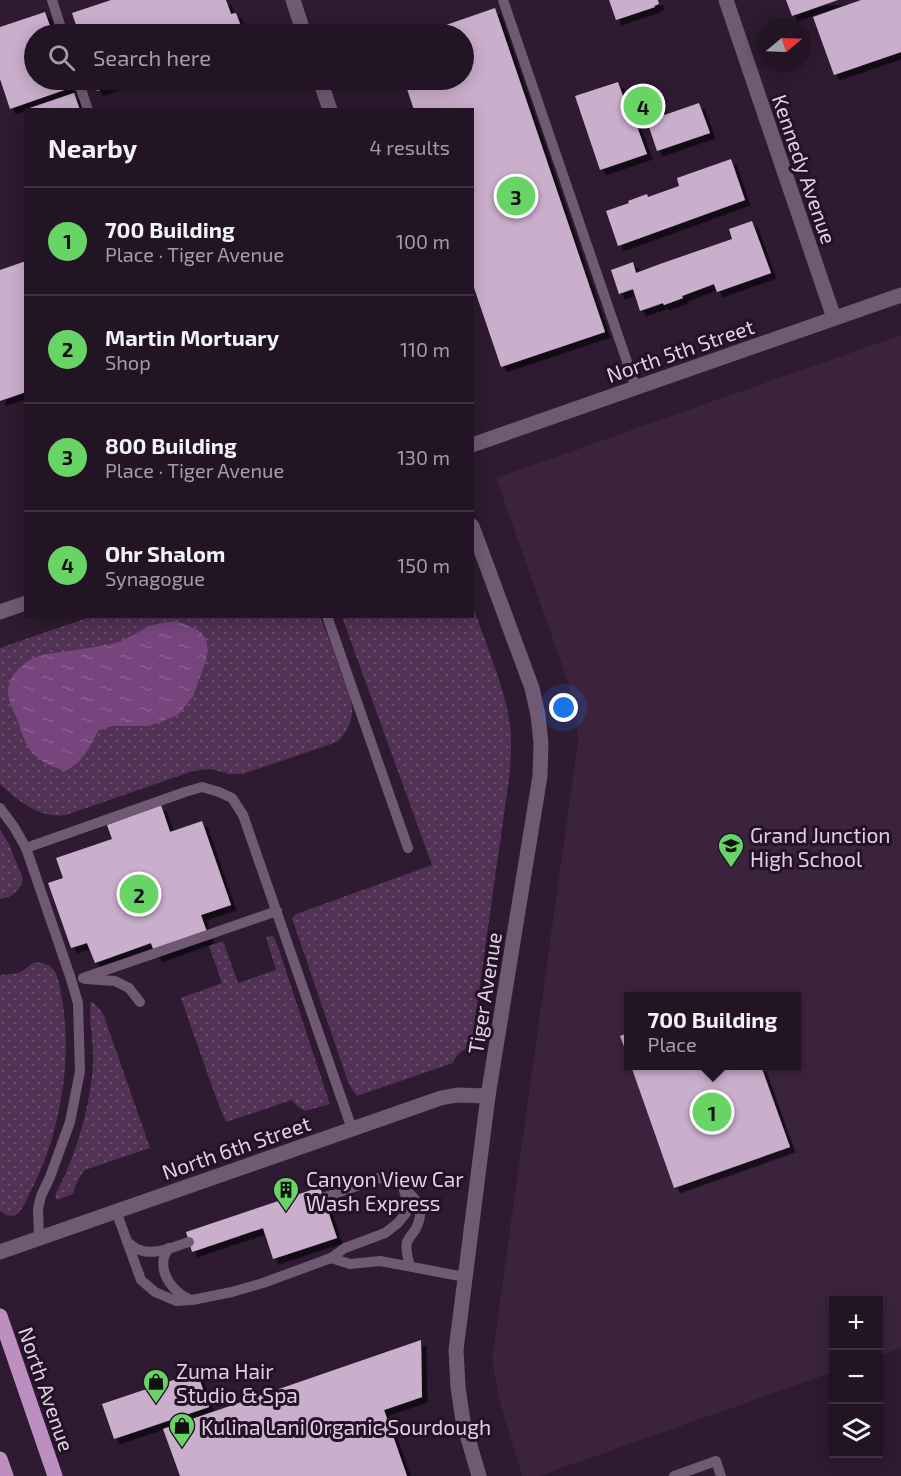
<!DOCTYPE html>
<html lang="en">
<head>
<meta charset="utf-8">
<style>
  :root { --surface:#221425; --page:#2e2132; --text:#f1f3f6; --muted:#a29ea7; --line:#3f3342; --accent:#68d465 }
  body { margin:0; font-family:"Exo 2",sans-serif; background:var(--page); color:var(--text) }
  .controls { position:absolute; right:18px; bottom:18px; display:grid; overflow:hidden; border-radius:0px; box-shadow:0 3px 15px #0003 }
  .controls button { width:54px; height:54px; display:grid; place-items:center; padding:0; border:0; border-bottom:2px solid var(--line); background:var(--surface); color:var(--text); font:30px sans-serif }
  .compass { position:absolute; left:757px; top:18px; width:54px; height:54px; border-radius:50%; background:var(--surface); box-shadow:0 3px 15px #0003; rotate:71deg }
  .you { position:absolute; left:564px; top:708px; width:21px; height:21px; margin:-15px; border:4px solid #fff; border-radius:50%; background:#1a73e8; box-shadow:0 0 0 9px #1a73e833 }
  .badge { display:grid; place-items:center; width:39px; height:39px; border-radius:50%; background:var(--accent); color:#111; font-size:20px; font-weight:700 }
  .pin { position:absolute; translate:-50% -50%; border:3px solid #fff; box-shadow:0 2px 6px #0006 }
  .popup { position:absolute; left:624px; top:992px; width:177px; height:78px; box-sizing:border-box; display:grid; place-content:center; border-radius:0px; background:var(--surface); filter:drop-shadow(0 2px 4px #0005); font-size:20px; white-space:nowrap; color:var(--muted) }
  .popup b { font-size:22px; color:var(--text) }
  .popup::after { content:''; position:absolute; left:50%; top:100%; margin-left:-12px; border:12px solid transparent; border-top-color:var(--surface) }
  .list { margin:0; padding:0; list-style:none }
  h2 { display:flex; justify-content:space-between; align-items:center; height:78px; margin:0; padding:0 24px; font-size:26px }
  h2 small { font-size:20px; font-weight:400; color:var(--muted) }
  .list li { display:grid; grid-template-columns:39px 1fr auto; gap:18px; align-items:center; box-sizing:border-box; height:108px; padding:0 24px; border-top:2px solid var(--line) }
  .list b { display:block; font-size:22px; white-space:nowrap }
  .list p { margin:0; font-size:20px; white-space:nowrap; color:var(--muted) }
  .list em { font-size:20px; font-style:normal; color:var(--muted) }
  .icon { flex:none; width:33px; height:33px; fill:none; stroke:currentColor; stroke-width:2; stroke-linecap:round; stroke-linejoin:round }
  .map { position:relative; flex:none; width:901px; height:1476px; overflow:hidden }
  .search { position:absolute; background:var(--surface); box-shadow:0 3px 15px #0003; left:24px; top:24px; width:450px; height:66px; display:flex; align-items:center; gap:15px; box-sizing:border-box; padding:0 21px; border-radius:33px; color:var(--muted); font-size:22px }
  .panel { position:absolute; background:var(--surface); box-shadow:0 3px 15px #0003; left:24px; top:108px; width:450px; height:510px; border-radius:0px }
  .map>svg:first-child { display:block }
</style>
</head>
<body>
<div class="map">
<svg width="901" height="1476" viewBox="0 0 901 1476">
  <defs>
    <pattern id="grass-dots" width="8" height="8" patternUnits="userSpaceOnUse" patternTransform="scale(1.5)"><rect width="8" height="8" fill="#513154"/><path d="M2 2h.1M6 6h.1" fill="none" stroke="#6a4e6c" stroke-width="1.8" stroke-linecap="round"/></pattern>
    <pattern id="water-ripples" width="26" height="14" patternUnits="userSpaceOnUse" patternTransform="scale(1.5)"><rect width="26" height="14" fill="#77447e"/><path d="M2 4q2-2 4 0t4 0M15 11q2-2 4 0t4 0" fill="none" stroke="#8a5e90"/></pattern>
    <filter id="shadow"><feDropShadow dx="5.5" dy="5.5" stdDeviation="0" flood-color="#0009"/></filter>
  </defs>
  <rect width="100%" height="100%" fill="#2e1a31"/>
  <path fill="#3b233e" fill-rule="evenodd" d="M901 335V1348L879 1356 878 1300H834L833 1372 539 1476H522L499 1399 492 1359 578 741 576 717 570 689 560 659 496 478ZM628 996H796V1066H628Z"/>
  <g fill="url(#grass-dots)">
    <path d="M473 607C486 646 504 684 510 724 512 740 511 756 510 772L471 1048C462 1049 456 1055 453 1063L357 1096 349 1085 292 918 296 914 432 865 342 617 472 616Z"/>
    <path d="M90 617H320C328 635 335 654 341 673 346 686 353 700 352 713 351 724 345 735 337 742L243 774H229L211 769 193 771 66 815C40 819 18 801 0 784V648Z"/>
    <path d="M0 829 9 844 23 879C21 890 11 898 0 899Z"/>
    <path d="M271 936 274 937 279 950 330 1104 305 1111 296 1105 292 1100 226 1122 216 1098 181 998 222 983 209 946 223 941 238 983 276 970 266 937Z"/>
    <path d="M35 962C41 963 47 963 52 968 58 974 60 985 61 994 70 1039 66 1086 54 1131 49 1152 40 1172 31 1191 27 1198 23 1210 17 1214 10 1218 5 1215 0 1211V975L19 973Z"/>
    <path d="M91 1001 100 1009 104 1016 150 1148 85 1170C78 1177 76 1185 73 1194L57 1200 55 1195C76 1157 91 1104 93 1062 94 1042 88 1021 91 1001Z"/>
  </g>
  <path fill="url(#water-ripples)" d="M177 621 198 630 206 639 208 650 206 661 193 696 179 714 161 722 148 726H112L99 730C88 748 85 761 65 771 33 760 28 753 18 721 14 712 8 701 8 691 8 676 23 662 36 657 44 654 54 653 63 652 80 649 96 647 113 644 127 640 137 632 150 626 159 623 168 622 177 621Z"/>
  <g fill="#caafcc" filter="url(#shadow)">
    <path d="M111 0H226L231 14 236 13 242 29 236 31 238 34H79L72 13Z"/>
    <path d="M609 0H658L659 4 654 6 655 7 616 20Z"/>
    <path d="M786 0H838L792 16Z"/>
    <path d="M861 0H901V52L834 75 813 17Z"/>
    <path d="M495 8 605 332 501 367 472 282V110H414L404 80H464V34H420Z"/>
    <path d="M45 12 53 34H34V80H67L70 88 10 109 0 79V27Z"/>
    <path d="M94 80H129L97 91Z"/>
    <path d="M618 82 632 122 635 121 647 154 600 170 575 96Z"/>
    <path d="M74 93 80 110H27V109Z"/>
    <path d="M699 103 710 133 657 151 647 121Z"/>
    <path d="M731 159 745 200 618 246 606 211 629 203 628 201 647 194 648 197 679 186 677 178Z"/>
    <path d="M752 221 771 273 717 292 714 284 682 296 683 298 664 305 663 303 640 311 633 289 619 294 611 270 633 262 636 273 660 264 732 239 729 229Z"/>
    <path d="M26 261V392L0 401V270Z"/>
    <path d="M161 805 170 832 202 821 231 905 201 915 209 938 156 957 151 943 95 963 87 943 71 948 48 883 63 878 56 858 112 839 107 825Z"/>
    <path d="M628 1033V1057L620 1036Z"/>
    <path d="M631 1066H761L790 1147 674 1188Z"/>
    <path d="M320 1187 337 1238 273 1259 263 1228 192 1252 186 1232Z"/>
    <path d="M421 1340 422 1397 384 1410 407 1476H180L163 1429Z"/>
    <path d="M197 1372 209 1407 114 1439 102 1404Z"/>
  </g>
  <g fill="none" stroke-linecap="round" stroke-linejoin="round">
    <g stroke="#705972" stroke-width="10">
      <path d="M52 0 63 34"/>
      <path d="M503 0 636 388"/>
      <path d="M78 80 88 110"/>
      <path d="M327 616 408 848"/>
      <path d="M0 808 14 827 26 848 70 976 78 1003 80 1071 70 1122 50 1177 41 1196 38 1209 39 1238"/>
      <path d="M26 848 185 792 202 787 219 792 232 798 243 815 352 1129"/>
      <path d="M83 978 277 911"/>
      <path d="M85 979 115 981 129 988 140 1002"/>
      <path d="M403 1187C418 1200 426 1211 415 1230 412 1234 409 1238 407 1242 405 1250 408 1259 410 1266"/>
      <path d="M116 1211 141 1280 155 1292 176 1301 192 1300 232 1292 263 1283 331 1258 345 1248 385 1233 398 1223 406 1213 407 1200 403 1187 392 1180 379 1178 323 1198"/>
      <path d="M127 1242C131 1244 135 1249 140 1250 155 1256 175 1246 189 1242"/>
      <path d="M169 1248C167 1251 165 1254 164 1257 160 1276 174 1292 189 1299"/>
      <path d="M331 1258 350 1264 380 1261 465 1277"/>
      <path d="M674 1476 716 1461 721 1476"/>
    </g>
    <g stroke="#705972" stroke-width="15">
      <path d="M293 0 304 34"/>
      <path d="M726 0 834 318"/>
      <path d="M320 80 330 110"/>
      <path d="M472 526 532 688 538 715 541 743 540 776 488 1096 456 1350 458 1387 463 1421 479 1476"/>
      <path d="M0 1252 441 1098 457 1095 488 1096"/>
    </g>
    <g stroke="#705972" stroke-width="15">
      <path d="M472 445 901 295"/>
      <path d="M0 612 26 603"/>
    </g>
    <g stroke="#bd8ec2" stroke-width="15">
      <path d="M0 1316 55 1476"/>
      <path d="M0 1459 6 1476"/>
    </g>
  </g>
  <defs>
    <symbol id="school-pin" viewBox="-11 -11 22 30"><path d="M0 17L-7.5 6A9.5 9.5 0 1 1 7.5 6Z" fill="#68d465" stroke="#241127"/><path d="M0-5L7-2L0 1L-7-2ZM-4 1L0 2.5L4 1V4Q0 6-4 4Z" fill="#111"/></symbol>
    <symbol id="building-pin" viewBox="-11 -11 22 30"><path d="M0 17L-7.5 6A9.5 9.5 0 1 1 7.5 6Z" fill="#68d465" stroke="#241127"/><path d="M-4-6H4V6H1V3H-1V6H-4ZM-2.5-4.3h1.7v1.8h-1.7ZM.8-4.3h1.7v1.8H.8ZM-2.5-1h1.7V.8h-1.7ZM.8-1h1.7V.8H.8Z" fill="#111"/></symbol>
    <symbol id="shop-pin" viewBox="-11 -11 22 30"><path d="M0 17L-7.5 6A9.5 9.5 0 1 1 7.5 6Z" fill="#68d465" stroke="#241127"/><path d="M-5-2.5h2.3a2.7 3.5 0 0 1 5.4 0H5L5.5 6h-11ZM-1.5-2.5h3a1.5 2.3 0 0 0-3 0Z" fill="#111"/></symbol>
  </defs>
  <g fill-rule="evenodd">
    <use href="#school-pin" x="716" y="831" width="30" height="40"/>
    <use href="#building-pin" x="271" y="1175" width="30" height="40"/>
    <use href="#shop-pin" x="141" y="1367" width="30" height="40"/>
    <use href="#shop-pin" x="167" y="1411" width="30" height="40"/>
  </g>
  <g text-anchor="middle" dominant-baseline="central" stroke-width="6" stroke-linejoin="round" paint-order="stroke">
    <g font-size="21" fill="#dfd2e0" stroke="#241127">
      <text transform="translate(805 169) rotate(71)">Kennedy Avenue</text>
      <text transform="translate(680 350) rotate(-19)">North 5th Street</text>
      <text transform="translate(484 993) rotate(-81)">Tiger Avenue</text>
      <text transform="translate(236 1147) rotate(-19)">North 6th Street</text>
      <text transform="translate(47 1389) rotate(71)">North Avenue</text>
    </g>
    <g font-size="21" fill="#dfd2e0" stroke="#241127" text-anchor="start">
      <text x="750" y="834">Grand Junction<tspan x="750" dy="24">High School</tspan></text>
      <text x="306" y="1178">Canyon View Car<tspan x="306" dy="24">Wash Express</tspan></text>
      <text x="176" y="1370">Zuma Hair<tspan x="176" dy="24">Studio &amp; Spa</tspan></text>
      <text x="201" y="1426">Kulina Lani Organic Sourdough</text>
    </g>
  </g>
</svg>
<div class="controls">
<button>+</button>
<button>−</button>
<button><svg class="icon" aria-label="layers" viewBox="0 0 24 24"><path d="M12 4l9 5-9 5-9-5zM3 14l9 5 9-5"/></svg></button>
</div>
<svg class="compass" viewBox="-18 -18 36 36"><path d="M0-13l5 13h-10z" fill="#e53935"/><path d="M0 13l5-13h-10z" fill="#a29ea7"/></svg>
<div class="you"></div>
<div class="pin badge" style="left:712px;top:1112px">1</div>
<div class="popup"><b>700 Building</b>Place</div>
<div class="pin badge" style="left:139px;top:894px">2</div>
<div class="pin badge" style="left:516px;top:196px">3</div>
<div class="pin badge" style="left:643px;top:106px">4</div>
<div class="search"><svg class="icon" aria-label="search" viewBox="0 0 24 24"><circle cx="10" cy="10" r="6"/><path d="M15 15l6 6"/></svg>Search here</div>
<section class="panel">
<h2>Nearby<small>4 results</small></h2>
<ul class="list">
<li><span class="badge">1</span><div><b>700 Building</b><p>Place · Tiger Avenue</p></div><em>100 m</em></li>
<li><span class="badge">2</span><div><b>Martin Mortuary</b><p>Shop</p></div><em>110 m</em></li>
<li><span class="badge">3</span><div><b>800 Building</b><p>Place · Tiger Avenue</p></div><em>130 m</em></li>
<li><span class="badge">4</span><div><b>Ohr Shalom</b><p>Synagogue</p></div><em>150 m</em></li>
</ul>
</section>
</div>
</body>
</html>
